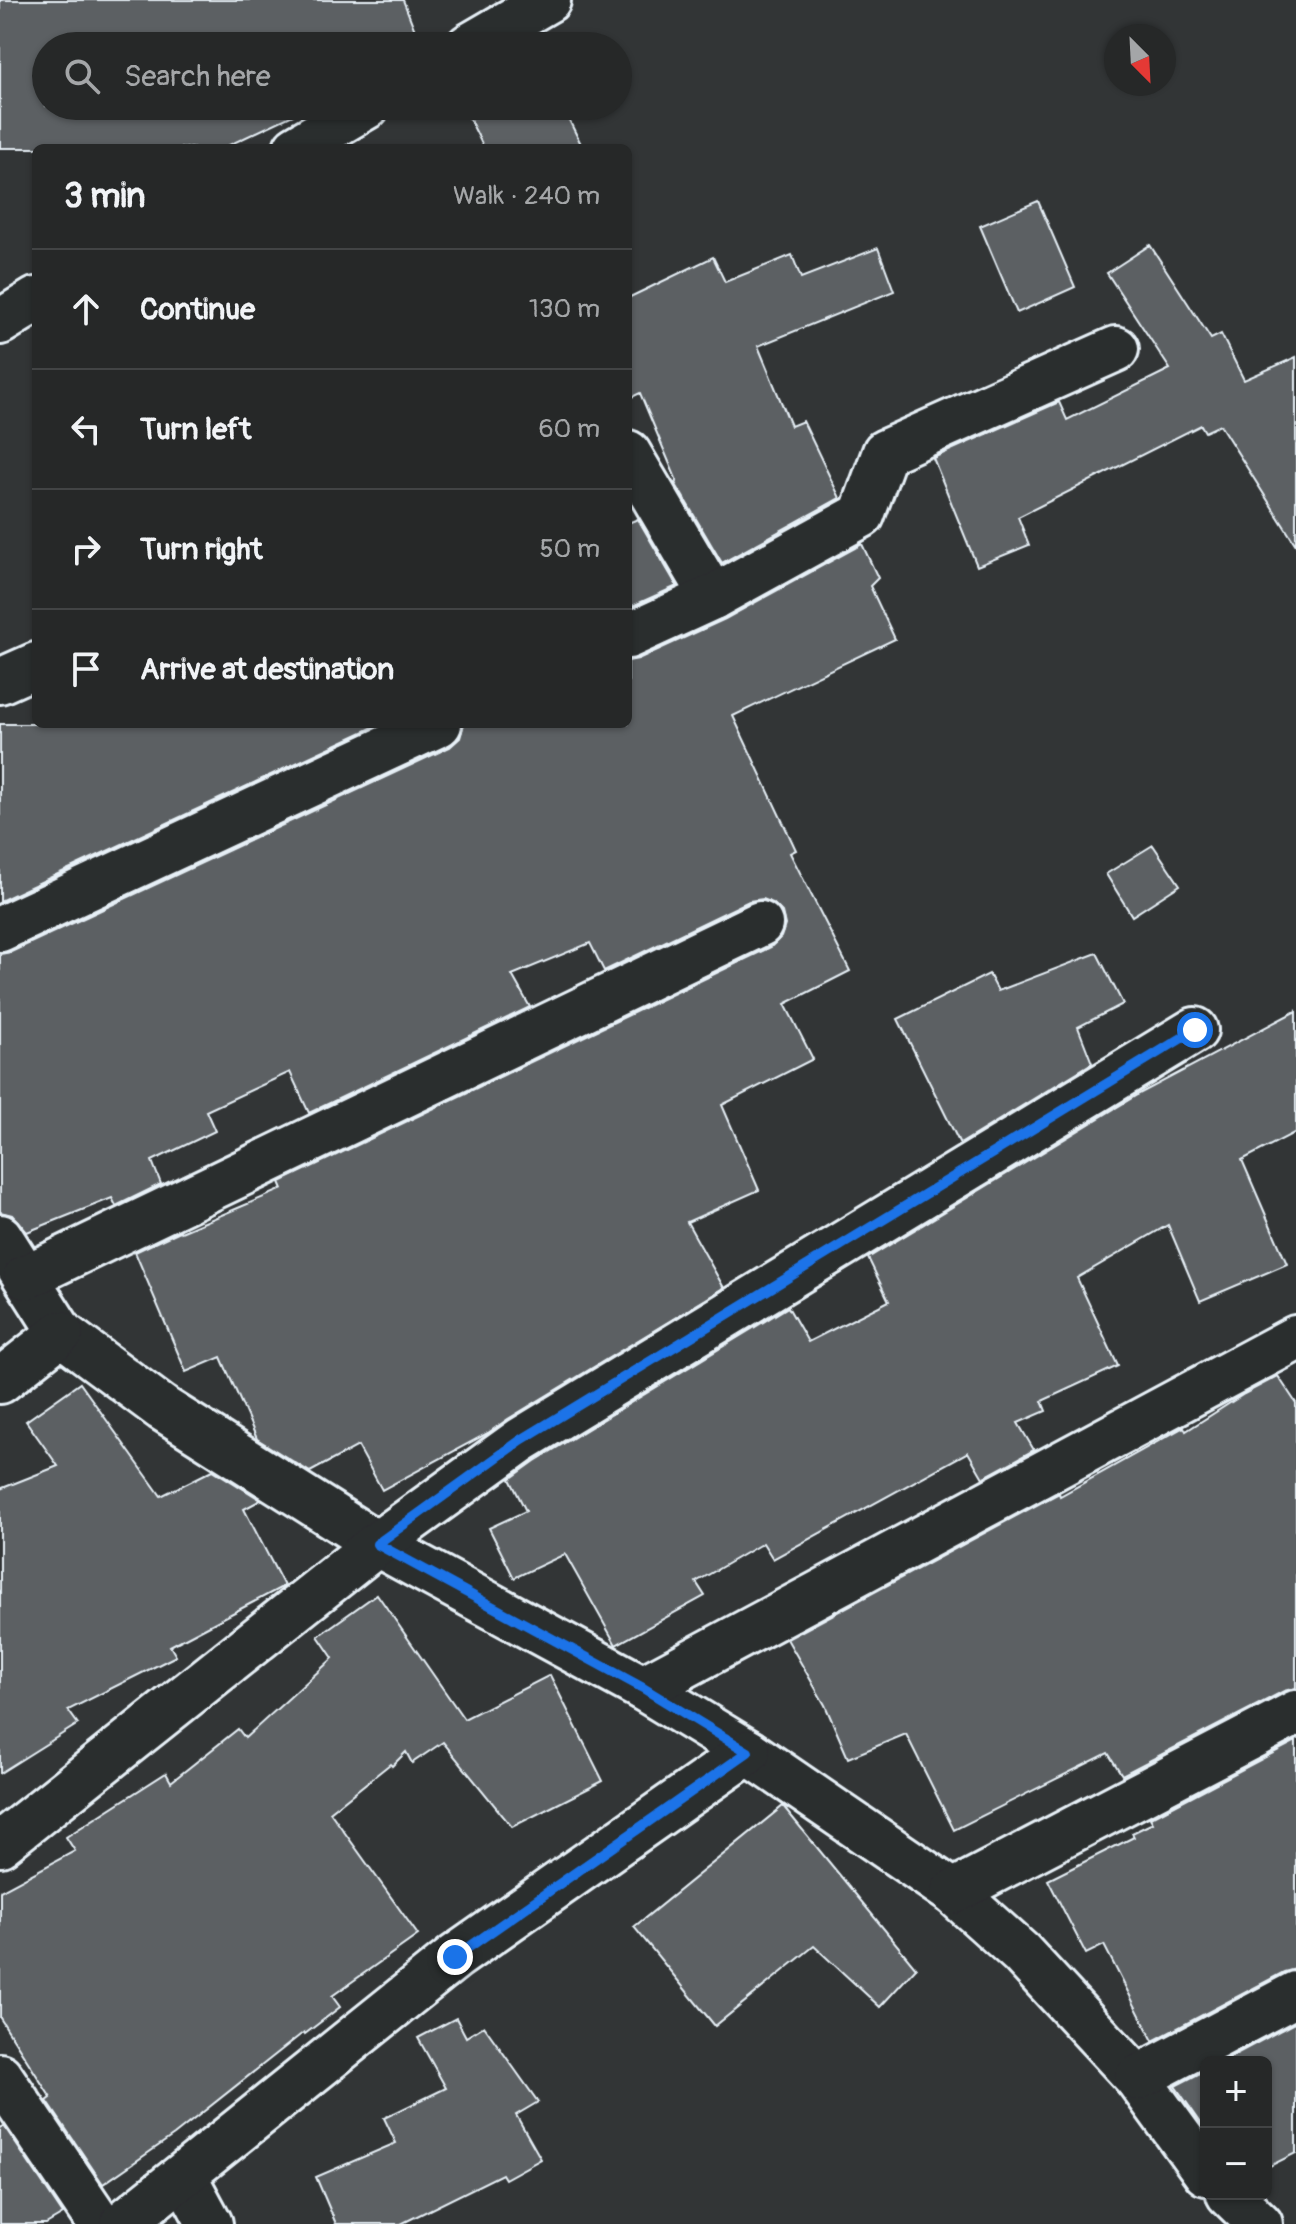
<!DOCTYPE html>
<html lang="en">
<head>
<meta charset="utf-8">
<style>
  :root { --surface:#262828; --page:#2e3030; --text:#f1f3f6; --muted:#a4a6a8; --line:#424445 }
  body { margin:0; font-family:Pangolin,sans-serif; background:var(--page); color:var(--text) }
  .controls { position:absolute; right:24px; bottom:24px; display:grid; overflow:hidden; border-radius:12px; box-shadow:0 2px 6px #0004 }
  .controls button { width:72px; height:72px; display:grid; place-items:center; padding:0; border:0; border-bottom:2px solid var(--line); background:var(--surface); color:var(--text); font:40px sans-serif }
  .compass { position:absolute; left:1104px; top:24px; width:72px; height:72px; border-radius:50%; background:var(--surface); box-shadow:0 2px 6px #0004; rotate:156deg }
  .stop { position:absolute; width:24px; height:24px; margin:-18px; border:6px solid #1a73e8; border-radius:50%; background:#fff }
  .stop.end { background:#1a73e8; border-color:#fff; box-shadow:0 2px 8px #0008 }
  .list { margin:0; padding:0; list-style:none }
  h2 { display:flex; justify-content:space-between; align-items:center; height:104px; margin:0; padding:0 32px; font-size:34px }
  h2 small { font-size:26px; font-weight:400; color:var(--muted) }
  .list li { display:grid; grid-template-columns:52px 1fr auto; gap:24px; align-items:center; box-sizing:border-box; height:120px; padding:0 32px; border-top:2px solid var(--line) }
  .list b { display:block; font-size:30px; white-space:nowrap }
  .list em { font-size:26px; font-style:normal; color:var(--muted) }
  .icon { flex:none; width:44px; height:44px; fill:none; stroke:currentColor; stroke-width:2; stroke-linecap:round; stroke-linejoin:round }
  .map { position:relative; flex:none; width:1296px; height:2224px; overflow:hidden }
  .search { position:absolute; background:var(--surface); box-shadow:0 2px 6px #0004; left:32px; top:32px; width:600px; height:88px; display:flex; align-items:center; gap:20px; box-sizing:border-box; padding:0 28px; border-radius:44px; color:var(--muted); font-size:30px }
  .panel { position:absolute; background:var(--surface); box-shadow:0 2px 6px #0004; left:32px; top:144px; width:600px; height:584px; border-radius:12px }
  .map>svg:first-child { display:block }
</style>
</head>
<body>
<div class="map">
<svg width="1296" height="2224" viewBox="0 0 1296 2224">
  <rect width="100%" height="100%" fill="#323536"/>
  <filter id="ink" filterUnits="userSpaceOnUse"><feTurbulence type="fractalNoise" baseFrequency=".0125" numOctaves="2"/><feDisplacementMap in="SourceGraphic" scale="16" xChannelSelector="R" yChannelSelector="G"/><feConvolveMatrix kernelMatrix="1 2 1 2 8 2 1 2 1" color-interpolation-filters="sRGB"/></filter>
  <g filter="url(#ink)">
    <g fill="#5c6063" stroke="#e8f1f8" stroke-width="2">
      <path d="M0 0H403L421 46H46V106H304L292 112 293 115 223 148H0Z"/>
      <path d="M463 106H562L583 148H484Z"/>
      <path d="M1038 201 1075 287 1017 313 980 226Z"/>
      <path d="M1150 245 1211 339 1221 334 1244 380 1296 357V545L1220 425 1205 432 1201 425 1018 517 1029 545 977 566 933 458 1059 402 1067 420 1170 369 1107 273Z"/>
      <path d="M878 248 894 291 758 346 791 426 803 421 840 498 722 563 675 483 677 481 640 393 628 399V298L713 257 725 282 792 255 801 278Z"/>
      <path d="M638 519 677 586 628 608V523Z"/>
      <path d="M862 544 878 578 870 586 895 639 733 716 796 850 790 853 850 971 785 1004 813 1059 722 1105 759 1190 687 1222 724 1288 508 1419 488 1433 382 1490 358 1446 310 1472 257 1439 221 1357 186 1372 135 1252 180 1231 181 1232 283 1189 280 1182 771 947 781 937 785 925 782 912 773 903 763 899 749 901 604 971 590 943 512 975 530 1007 309 1113 290 1072 206 1111 215 1131 152 1161 161 1184 116 1206 112 1198 27 1232 12 1215 0 1212V954L11 952 450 747 460 738 464 724H628V661L638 659 725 619Z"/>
      <path d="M0 724H380L0 901Z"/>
      <path d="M1153 845 1180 885 1132 916 1106 874Z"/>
      <path d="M1097 953 1123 1004 1078 1027 1092 1063 960 1144 898 1019 989 974 998 991Z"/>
      <path d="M1296 1011V1132L1242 1160 1287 1264 1200 1301 1168 1225 1077 1278 1118 1366 1042 1401 1046 1411 1018 1423 1034 1450 983 1478 968 1452 773 1559 763 1543 696 1582 705 1596 616 1645 565 1554 514 1578 489 1528 526 1511 510 1479 535 1461 788 1307 808 1342 889 1301 868 1258 1137 1095Z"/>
      <path d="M1278 1376 1296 1403V1688L1284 1691 1122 1775 1108 1753 954 1830 906 1734 848 1758 825 1705 787 1639 1059 1493 1060 1496 1184 1427 1186 1431 1244 1394Z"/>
      <path d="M80 1383 161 1496 213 1470 261 1500 244 1509 284 1586 170 1646 176 1656 68 1710 78 1724 0 1773V1489L58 1466 26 1421Z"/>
      <path d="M377 1594 464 1719 550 1675 603 1781 512 1827 443 1742 412 1763 406 1752 392 1766 390 1764 330 1812 418 1935 332 1996 340 2007 305 2034 304 2032 174 2135 103 2184 47 2101 51 2098 0 2018V1891L75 1851 66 1837 166 1773 171 1782 238 1729 245 1738 333 1658 318 1636Z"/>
      <path d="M1296 1741V1969L1284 1972 1153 2041 1104 1945 1086 1954 1048 1880 1134 1837 1132 1833 1153 1823 1150 1818Z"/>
      <path d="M783 1806 916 1968 880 2007 814 1946 715 2026 634 1927Z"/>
      <path d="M456 2018 466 2037 484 2026 538 2102 516 2115 541 2159 505 2179 502 2174 401 2224H336L316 2177 396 2143 384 2118 446 2088 418 2038Z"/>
      <path d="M1296 2022V2153L1266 2168V2062H1221Z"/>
      <path d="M1206 2070V2130L1175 2086Z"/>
      <path d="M4 2126 63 2214 46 2224H0V2128Z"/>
    </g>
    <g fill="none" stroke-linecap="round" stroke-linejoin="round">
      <defs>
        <g id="minor">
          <path d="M469 46 548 0"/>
          <path d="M296 148 367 106"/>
          <path d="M0 322 36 300"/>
          <path d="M628 453 713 597"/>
          <path d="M628 636 713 597 862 515 885 452 1116 349"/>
          <path d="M0 681 36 665"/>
          <path d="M0 929 439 724"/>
          <path d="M0 1237 61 1333 162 1408 377 1544 643 1688 748 1752 953 1892 1021 1953 1137 2078 1206 2173"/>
          <path d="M26 1277 760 924"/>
          <path d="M0 1381 61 1333"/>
          <path d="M643 1688 1296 1338"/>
          <path d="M0 1844 377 1544 521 1440 1195 1030"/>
          <path d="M953 1892 1296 1713"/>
          <path d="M0 2076 100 2224"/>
          <path d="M1137 2078 1296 1994"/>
          <path d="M184 2176 210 2224"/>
          <path d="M1229 2194 1260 2224"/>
          <path d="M122 2224 455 1957 748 1752"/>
        </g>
      </defs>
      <use href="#minor" stroke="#e8f1f8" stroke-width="50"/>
      <use href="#minor" stroke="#2a2d2e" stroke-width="44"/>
    </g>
  </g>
  <g fill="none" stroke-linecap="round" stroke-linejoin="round" filter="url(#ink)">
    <path stroke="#1a73e8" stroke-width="10" d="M455 1957 748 1752 643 1688 377 1544 521 1440 1195 1030"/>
  </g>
</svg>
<div class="controls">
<button>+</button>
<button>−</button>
</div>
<svg class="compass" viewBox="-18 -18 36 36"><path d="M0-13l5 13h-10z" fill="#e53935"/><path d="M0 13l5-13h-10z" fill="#a4a6a8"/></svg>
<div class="stop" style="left:1195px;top:1030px"></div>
<div class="stop end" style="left:455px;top:1957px"></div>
<div class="search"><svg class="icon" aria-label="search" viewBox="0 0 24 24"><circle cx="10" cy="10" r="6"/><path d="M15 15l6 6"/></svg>Search here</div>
<section class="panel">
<h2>3 min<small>Walk · 240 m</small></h2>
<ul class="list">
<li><svg class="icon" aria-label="ahead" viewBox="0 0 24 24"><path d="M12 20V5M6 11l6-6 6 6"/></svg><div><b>Continue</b></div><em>130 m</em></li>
<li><svg class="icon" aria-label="left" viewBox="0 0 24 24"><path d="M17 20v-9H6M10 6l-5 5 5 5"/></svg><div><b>Turn left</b></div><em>60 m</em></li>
<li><svg class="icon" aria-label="right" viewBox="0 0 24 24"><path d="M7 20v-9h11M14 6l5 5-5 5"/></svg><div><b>Turn right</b></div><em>50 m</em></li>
<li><svg class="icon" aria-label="arrive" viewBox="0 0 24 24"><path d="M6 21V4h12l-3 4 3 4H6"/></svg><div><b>Arrive at destination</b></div></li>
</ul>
</section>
</div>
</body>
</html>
